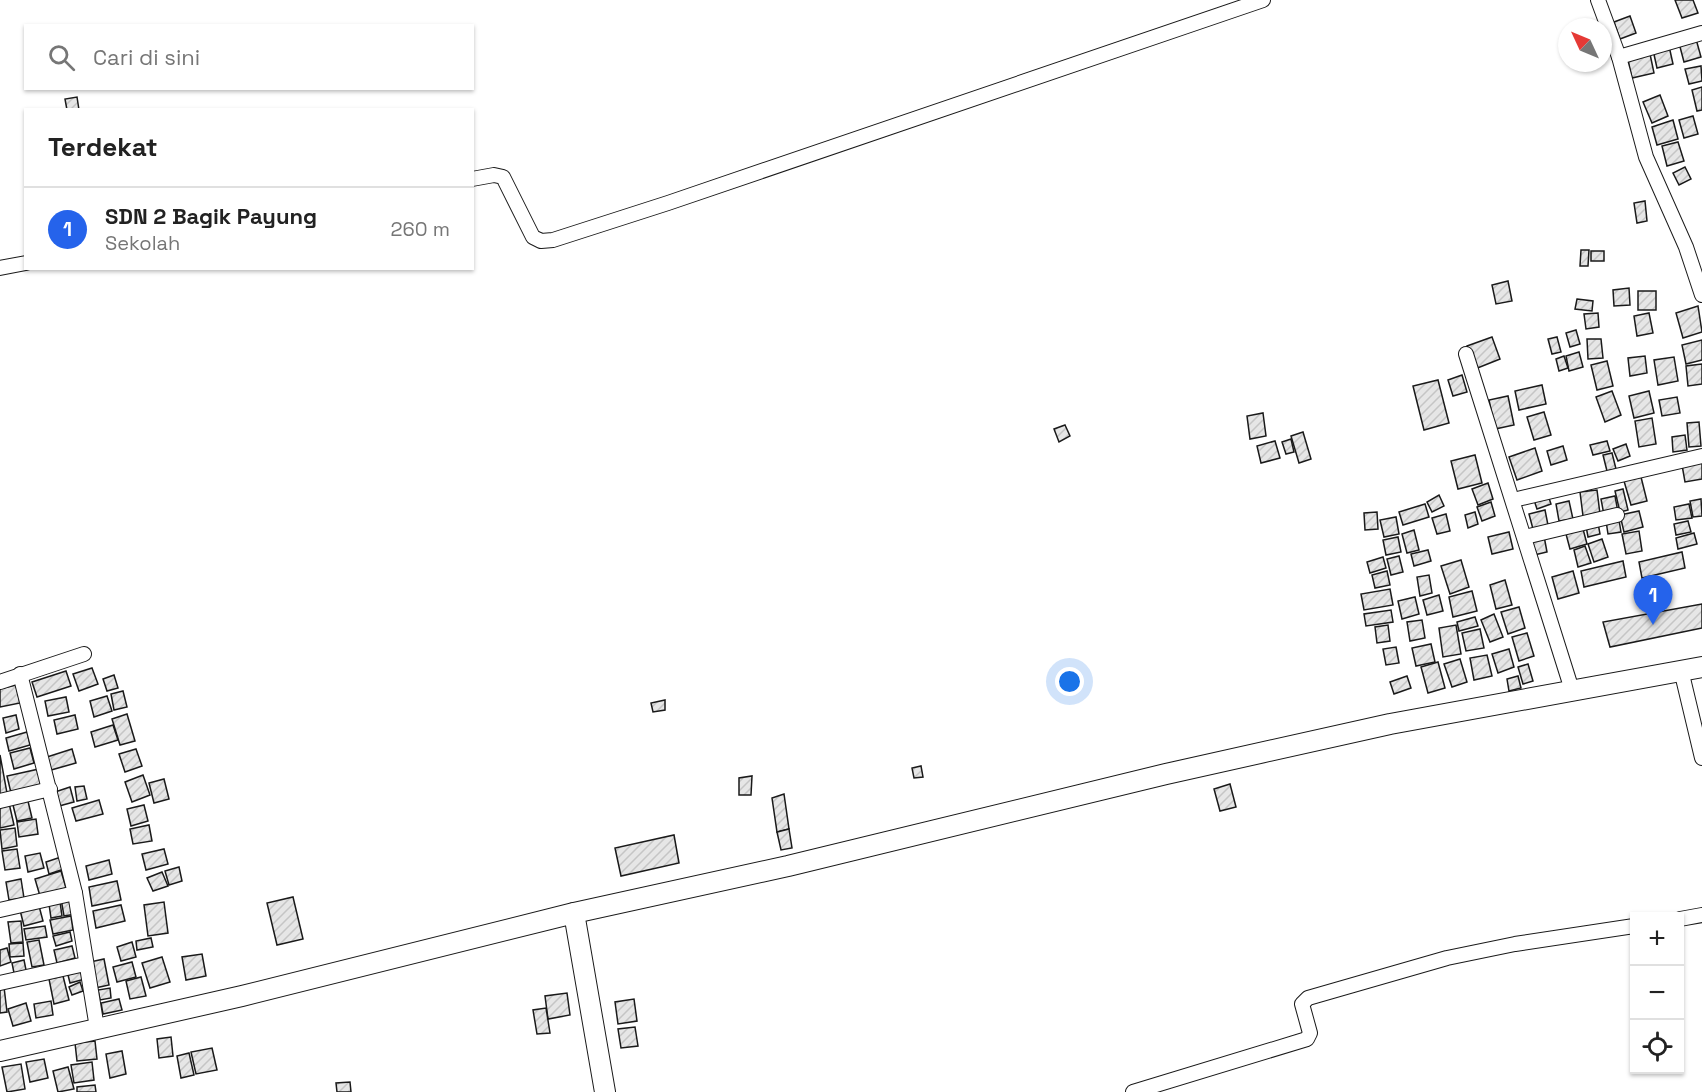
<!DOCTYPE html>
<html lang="id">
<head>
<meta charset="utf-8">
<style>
  :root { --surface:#fff; --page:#f2f2f2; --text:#222; --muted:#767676; --line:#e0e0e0; --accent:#2563eb }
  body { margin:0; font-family:"Space Grotesk",sans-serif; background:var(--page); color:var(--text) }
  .controls { position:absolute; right:18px; bottom:18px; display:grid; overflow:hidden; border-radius:0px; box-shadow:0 2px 4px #0004 }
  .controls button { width:54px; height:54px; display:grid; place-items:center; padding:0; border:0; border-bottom:2px solid var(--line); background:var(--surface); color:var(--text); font:30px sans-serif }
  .compass { position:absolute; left:1558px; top:18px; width:54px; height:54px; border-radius:50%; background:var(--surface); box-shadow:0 2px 4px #0004; rotate:314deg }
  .you { position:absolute; left:1070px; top:682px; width:21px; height:21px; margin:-15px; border:4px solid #fff; border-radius:50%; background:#1a73e8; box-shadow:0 0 0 9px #1a73e833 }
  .badge { display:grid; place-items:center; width:39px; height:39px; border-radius:50%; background:var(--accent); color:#fff; font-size:20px; font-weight:700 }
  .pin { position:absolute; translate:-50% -50px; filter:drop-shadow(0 2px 3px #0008) }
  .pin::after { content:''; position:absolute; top:32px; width:21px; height:18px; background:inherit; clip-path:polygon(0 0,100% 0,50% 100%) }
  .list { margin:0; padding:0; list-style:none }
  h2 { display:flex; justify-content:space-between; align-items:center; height:78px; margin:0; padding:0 24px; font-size:26px }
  h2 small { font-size:20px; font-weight:400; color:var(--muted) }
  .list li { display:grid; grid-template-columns:39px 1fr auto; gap:18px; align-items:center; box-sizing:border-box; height:84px; padding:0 24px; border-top:2px solid var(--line) }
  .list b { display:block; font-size:22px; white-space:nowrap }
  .list p { margin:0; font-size:20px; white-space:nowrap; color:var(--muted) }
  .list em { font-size:20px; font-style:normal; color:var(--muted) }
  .icon { flex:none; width:33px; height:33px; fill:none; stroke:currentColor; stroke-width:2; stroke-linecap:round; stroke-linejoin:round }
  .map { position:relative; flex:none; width:1702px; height:1092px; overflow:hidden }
  .search { position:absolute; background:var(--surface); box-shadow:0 2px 4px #0004; left:24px; top:24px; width:450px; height:66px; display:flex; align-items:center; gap:15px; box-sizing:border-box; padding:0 21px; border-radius:0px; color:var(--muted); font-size:22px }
  .panel { position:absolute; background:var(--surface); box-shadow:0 2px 4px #0004; left:24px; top:108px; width:450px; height:162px; border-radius:0px }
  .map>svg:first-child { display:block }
</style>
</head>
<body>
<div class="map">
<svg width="1702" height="1092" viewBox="0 0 1702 1092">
  <defs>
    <pattern id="building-hatch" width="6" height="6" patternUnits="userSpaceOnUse" patternTransform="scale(1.5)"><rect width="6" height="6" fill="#e6e6e6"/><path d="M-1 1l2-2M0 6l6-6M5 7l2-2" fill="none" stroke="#c5c5c5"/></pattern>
  </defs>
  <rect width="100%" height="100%" fill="#fff"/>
  <g fill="url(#building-hatch)" stroke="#1a1a1a" stroke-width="1.5">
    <path d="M1675 0H1693L1698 13 1682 18Z"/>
    <path d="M1630 16 1636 33 1620 39 1614 22Z"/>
    <path d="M1696 39 1701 57 1684 62 1679 43Z"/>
    <path d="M1669 46 1673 64 1657 68 1653 50Z"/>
    <path d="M1650 54 1654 73 1632 78 1628 60Z"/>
    <path d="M1701 66 1702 81 1689 84 1685 69Z"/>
    <path d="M1702 87V110L1697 111 1692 90Z"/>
    <path d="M1660 95 1668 116 1652 123 1643 102Z"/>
    <path d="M77 97 79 110H67L65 99Z"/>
    <path d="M1693 116 1698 134 1684 138 1679 120Z"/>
    <path d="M1673 120 1678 139 1657 145 1652 127Z"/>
    <path d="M1678 142 1684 161 1667 166 1662 146Z"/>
    <path d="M1685 167 1691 179 1679 185 1673 173Z"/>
    <path d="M1645 201 1647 221 1637 223 1634 203Z"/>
    <path d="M1581 250H1589L1588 266H1580Z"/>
    <rect x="1591" y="251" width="13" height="10"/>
    <path d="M1508 281 1512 301 1496 304 1492 285Z"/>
    <path d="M1629 288 1630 305 1614 306 1613 290Z"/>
    <rect x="1638" y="291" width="18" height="19"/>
    <path d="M1577 299 1593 301 1592 311 1575 309Z"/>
    <path d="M1698 306 1702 332 1683 338 1676 313Z"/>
    <path d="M1598 313 1599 327 1586 329 1584 314Z"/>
    <path d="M1649 313 1653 333 1637 336 1634 316Z"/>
    <path d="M1576 330 1580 344 1570 347 1566 333Z"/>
    <path d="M1492 337 1500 359 1475 369 1467 346Z"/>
    <path d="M1557 337 1561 352 1552 354 1548 339Z"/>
    <path d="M1587 339H1601L1603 358 1588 359Z"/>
    <path d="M1702 340V360L1686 364 1682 345Z"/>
    <path d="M1579 352 1583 367 1569 371 1566 356Z"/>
    <path d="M1564 356 1568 368 1559 371 1556 359Z"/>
    <path d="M1645 356 1647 373 1630 376 1628 358Z"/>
    <path d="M1674 357 1678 381 1658 385 1654 360Z"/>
    <path d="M1607 361 1613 386 1597 390 1591 365Z"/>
    <path d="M1702 364V384L1688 386 1686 366Z"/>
    <path d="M1462 375 1467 392 1453 396 1448 380Z"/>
    <path d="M1438 380 1449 423 1424 430 1413 386Z"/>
    <path d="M1542 385 1546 404 1519 410 1515 391Z"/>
    <path d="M1612 391 1621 415 1605 422 1596 397Z"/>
    <path d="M1649 391 1654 413 1634 418 1629 396Z"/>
    <path d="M1508 396 1514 425 1495 429 1489 400Z"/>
    <path d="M1677 397 1680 413 1662 416 1659 400Z"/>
    <path d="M1544 412 1551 435 1534 440 1527 417Z"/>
    <path d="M1263 413 1266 436 1250 439 1247 416Z"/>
    <path d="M1652 418 1656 444 1639 447 1635 421Z"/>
    <path d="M1699 422 1701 446 1689 447 1687 423Z"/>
    <path d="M1065 425 1070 436 1059 442 1054 429Z"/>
    <path d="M1303 432 1311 459 1299 463 1291 436Z"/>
    <path d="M1685 435 1687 450 1673 452 1672 437Z"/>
    <path d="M1291 439 1294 452 1286 454 1282 442Z"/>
    <path d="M1275 441 1280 458 1261 463 1257 446Z"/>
    <path d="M1607 441 1610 451 1593 455 1590 445Z"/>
    <path d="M1626 444 1630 456 1618 461 1613 449Z"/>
    <path d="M1563 446 1567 460 1551 465 1547 451Z"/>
    <path d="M1535 448 1542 471 1517 480 1509 457Z"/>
    <path d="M1612 453 1616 469 1607 471 1603 455Z"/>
    <path d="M1475 455 1482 483 1458 489 1451 461Z"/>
    <path d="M1702 461V479L1685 482 1682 465Z"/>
    <path d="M1641 477 1647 501 1631 505 1624 481Z"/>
    <path d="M1488 483 1493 499 1478 505 1472 489Z"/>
    <path d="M1623 489 1628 510 1620 512 1615 491Z"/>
    <path d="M1597 490 1600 514 1583 516 1580 492Z"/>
    <path d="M1439 495 1444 506 1432 512 1427 502Z"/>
    <path d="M1548 495 1551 504 1537 509 1534 500Z"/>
    <path d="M1615 496 1618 512 1604 515 1601 499Z"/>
    <path d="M1701 499 1702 516 1693 517 1690 501Z"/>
    <path d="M1569 501 1573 519 1559 521 1556 504Z"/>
    <path d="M1491 502 1495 516 1482 521 1477 507Z"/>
    <path d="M1425 504 1429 517 1403 525 1399 512Z"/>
    <path d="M1689 504 1692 518 1676 520 1674 507Z"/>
    <path d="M1545 510 1548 525 1533 529 1529 514Z"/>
    <path d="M1639 511 1643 527 1624 532 1620 515Z"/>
    <path d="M1377 512 1378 529 1365 530 1364 513Z"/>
    <path d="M1475 512 1478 524 1468 528 1465 515Z"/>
    <path d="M1446 514 1450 531 1437 534 1432 518Z"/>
    <path d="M1396 517 1399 534 1384 537 1380 520Z"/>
    <path d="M1619 520 1621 532 1608 534 1606 521Z"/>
    <path d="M1688 521 1691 532 1676 535 1674 524Z"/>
    <path d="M1598 523 1600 534 1588 537 1586 526Z"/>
    <path d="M1583 529 1587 544 1570 549 1566 534Z"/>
    <path d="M1414 530 1419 550 1407 553 1402 534Z"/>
    <path d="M1639 531 1642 551 1626 554 1622 534Z"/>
    <path d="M1509 532 1513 549 1492 554 1488 537Z"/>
    <path d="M1694 533 1697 544 1678 549 1676 538Z"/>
    <path d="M1544 536 1547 552 1534 555 1531 539Z"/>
    <path d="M1398 537 1401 552 1386 555 1383 540Z"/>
    <path d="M1602 539 1608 557 1594 562 1588 544Z"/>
    <path d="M1585 546 1591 563 1578 567 1574 550Z"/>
    <path d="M1428 550 1431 561 1414 566 1411 554Z"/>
    <path d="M1682 552 1685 568 1642 578 1639 562Z"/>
    <path d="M1399 556 1403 572 1391 575 1387 559Z"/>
    <path d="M1383 557 1386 568 1370 573 1367 562Z"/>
    <path d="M1461 560 1469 587 1450 594 1441 566Z"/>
    <path d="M1623 561 1626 577 1584 587 1581 571Z"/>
    <path d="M1387 571 1390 585 1375 588 1372 575Z"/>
    <path d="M1573 571 1579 593 1558 599 1552 577Z"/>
    <path d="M1429 575 1432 593 1420 596 1417 577Z"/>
    <path d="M1505 580 1512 605 1496 609 1490 585Z"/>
    <path d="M1390 589 1393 605 1364 610 1361 594Z"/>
    <path d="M1472 591 1477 611 1453 617 1449 597Z"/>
    <path d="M1439 595 1443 611 1427 615 1423 600Z"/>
    <path d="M1415 597 1419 614 1402 619 1398 601Z"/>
    <path d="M1702 604V628L1610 647 1603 622Z"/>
    <path d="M1519 607 1525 628 1508 634 1501 612Z"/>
    <path d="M1391 610 1393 622 1366 626 1364 614Z"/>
    <path d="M1494 614 1503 637 1490 642 1481 620Z"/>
    <path d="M1475 617 1478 626 1459 631 1457 622Z"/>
    <path d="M1422 620 1425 638 1410 641 1407 622Z"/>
    <path d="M1388 625 1390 641 1377 643 1375 627Z"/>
    <path d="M1456 625 1461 654 1443 657 1439 628Z"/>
    <path d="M1480 629 1484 648 1466 651 1462 633Z"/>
    <path d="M1527 633 1534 656 1519 661 1512 637Z"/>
    <path d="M1431 644 1435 662 1416 666 1412 648Z"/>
    <path d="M1396 647 1399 663 1386 665 1383 649Z"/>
    <path d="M1509 649 1514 667 1498 673 1492 654Z"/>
    <path d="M1487 655 1492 676 1474 680 1470 658Z"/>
    <path d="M1460 659 1467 682 1452 687 1444 664Z"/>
    <path d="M1438 662 1445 688 1428 693 1421 667Z"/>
    <path d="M1528 664 1533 681 1523 684 1518 667Z"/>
    <path d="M92 668 98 684 79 691 73 674Z"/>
    <path d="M66 671 71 686 37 697 32 682Z"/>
    <path d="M114 675 118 688 107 691 103 679Z"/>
    <path d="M1407 676 1411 688 1394 694 1390 682Z"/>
    <path d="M1518 676 1521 688 1509 691 1507 679Z"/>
    <path d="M16 685 20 703 0 707V689Z"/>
    <path d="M123 691 127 707 114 710 111 694Z"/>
    <path d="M107 696 112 711 94 717 90 701Z"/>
    <path d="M66 697 69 712 48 716 45 701Z"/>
    <path d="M665 700V710L653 712 651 703Z"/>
    <path d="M127 714 135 741 120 745 112 719Z"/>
    <path d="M16 715 19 729 6 733 3 718Z"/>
    <path d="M75 715 78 729 57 734 54 720Z"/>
    <path d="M113 725 118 740 95 747 91 732Z"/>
    <path d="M27 732 30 745 9 751 6 738Z"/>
    <path d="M30 748 34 763 14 769 10 753Z"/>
    <path d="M72 749 76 763 51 770 47 757Z"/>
    <path d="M136 749 142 766 125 772 119 754Z"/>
    <path d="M0 755 7 793 0 795Z"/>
    <path d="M921 766 923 777 914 778 912 768Z"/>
    <path d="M39 769 43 786 11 793 7 776Z"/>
    <path d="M143 775 150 795 132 802 125 782Z"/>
    <path d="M752 776 751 795H739V778Z"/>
    <path d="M164 779 169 799 154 803 149 783Z"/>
    <path d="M1230 784 1236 807 1220 811 1214 789Z"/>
    <path d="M84 786 87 799 77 801 75 787Z"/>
    <path d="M70 787 74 802 59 806 55 792Z"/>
    <path d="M784 794 789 829 777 832 772 798Z"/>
    <path d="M27 797 32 818 17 821 12 801Z"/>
    <path d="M99 800 103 814 76 821 72 808Z"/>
    <path d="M9 803 14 825 0 828V805Z"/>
    <path d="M144 805 148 821 131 826 127 809Z"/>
    <path d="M36 819 38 834 19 837 17 822Z"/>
    <path d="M149 825 152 841 133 844 130 829Z"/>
    <path d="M15 828 17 846 2 849 0 830Z"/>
    <path d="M789 829 792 848 781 850 777 832Z"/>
    <path d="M674 835 679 863 621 876 615 848Z"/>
    <path d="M17 849 20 868 5 870 2 851Z"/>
    <path d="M164 849 168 864 146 870 142 854Z"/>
    <path d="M40 853 44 868 28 872 25 856Z"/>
    <path d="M61 857 64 869 49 874 46 862Z"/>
    <path d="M109 860 112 874 89 880 86 866Z"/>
    <path d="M179 867 182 881 169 885 165 871Z"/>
    <path d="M61 871 66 888 40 896 35 879Z"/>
    <path d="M162 872 168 886 153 891 147 878Z"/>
    <path d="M21 879 24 898 9 900 6 882Z"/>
    <path d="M117 881 121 900 92 906 89 887Z"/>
    <path d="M73 897 76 914 64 916 61 899Z"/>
    <path d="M293 897 303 939 277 945 267 903Z"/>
    <path d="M60 902 62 916 51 918 49 904Z"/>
    <path d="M164 902 168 933 148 936 144 905Z"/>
    <path d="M121 905 125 921 96 928 93 911Z"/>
    <path d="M39 906 43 921 24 926 20 910Z"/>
    <path d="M71 916 73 930 53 934 50 920Z"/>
    <path d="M21 921 23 942 11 943 8 922Z"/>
    <path d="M45 926 47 937 26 940 24 929Z"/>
    <path d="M70 932 72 941 56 946 53 936Z"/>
    <path d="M151 938 153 947 137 950 136 941Z"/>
    <path d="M39 940 44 965 32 967 27 942Z"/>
    <path d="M132 942 136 957 121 961 117 947Z"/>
    <path d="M23 943 24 956 10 957 9 944Z"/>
    <path d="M72 946 75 958 57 963 54 950Z"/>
    <path d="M7 948 11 962 0 966V950Z"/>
    <path d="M202 954 206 976 186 980 182 957Z"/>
    <path d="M162 957 170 982 150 988 142 963Z"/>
    <path d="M104 959 109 985 95 988 90 962Z"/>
    <path d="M24 960 27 975 15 978 12 963Z"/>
    <path d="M132 962 136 977 117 982 113 967Z"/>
    <path d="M82 970 85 979 70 983 68 975Z"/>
    <path d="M63 976 69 1000 54 1004 49 979Z"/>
    <path d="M141 977 146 996 130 999 126 981Z"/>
    <path d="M80 982 83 991 72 995 69 987Z"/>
    <path d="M4 987 7 1012 0 1013V988Z"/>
    <path d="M110 988 111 998 100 1000 98 990Z"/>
    <path d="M567 993 570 1015 548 1019 545 996Z"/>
    <path d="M119 999 122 1010 103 1014 101 1003Z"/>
    <path d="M634 999 637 1021 618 1024 615 1002Z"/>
    <path d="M51 1001 53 1015 36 1018 34 1004Z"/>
    <path d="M26 1003 31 1021 13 1026 8 1009Z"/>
    <path d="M546 1008 550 1033 537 1034 533 1010Z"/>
    <path d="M635 1027 638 1046 621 1048 618 1029Z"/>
    <path d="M171 1037 173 1056 159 1058 157 1039Z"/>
    <path d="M95 1041 97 1059 77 1061 75 1043Z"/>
    <path d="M212 1048 217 1070 196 1074 191 1052Z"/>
    <path d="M122 1051 126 1074 110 1078 106 1054Z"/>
    <path d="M189 1053 194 1075 181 1078 177 1056Z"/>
    <path d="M44 1059 48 1078 30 1082 26 1062Z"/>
    <path d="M92 1062 94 1080 74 1083 71 1065Z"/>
    <path d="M21 1064 25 1089 7 1092 2 1067Z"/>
    <path d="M68 1067 74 1089 58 1092 53 1071Z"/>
    <path d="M350 1082 351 1092H337L336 1083Z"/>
    <path d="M95 1085 96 1092H77V1087Z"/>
  </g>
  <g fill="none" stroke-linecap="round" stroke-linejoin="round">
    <defs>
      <g id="street">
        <path d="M1598 0 1619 57 1646 157 1686 247 1702 295"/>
        <path d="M1619 57 1702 33"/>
        <path d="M472 179 494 175 503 177 533 237 541 241 553 240 668 203 1263 0"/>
        <path d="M0 268 26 263"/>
        <path d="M1466 354 1572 690"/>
        <path d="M1513 500 1702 456"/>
        <path d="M1525 537 1617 515"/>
        <path d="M1681 670 1702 758"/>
        <path d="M20 674 75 893 97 1028"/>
        <path d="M0 682 84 654"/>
        <path d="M0 801 50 789"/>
        <path d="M0 910 75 893"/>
        <path d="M1680 919 1702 915"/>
        <path d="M0 983 85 964"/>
        <path d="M1133 1092 1307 1039 1310 1033 1302 1004 1308 998 1447 958 1515 944 1634 926"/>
      </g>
      <g id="secondary">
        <path d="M574 913 605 1092"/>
        <path d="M0 1051 242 996 574 913 788 866 1166 774 1390 724 1702 667"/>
      </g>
    </defs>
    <use href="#street" stroke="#1a1a1a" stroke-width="16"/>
    <use href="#secondary" stroke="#1a1a1a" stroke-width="22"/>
    <use href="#street" stroke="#fff" stroke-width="14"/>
    <use href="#secondary" stroke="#fff" stroke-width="20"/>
  </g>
</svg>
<div class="controls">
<button>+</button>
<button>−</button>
<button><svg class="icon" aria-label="locate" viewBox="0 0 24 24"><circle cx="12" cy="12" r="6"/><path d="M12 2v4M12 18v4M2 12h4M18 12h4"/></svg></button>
</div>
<svg class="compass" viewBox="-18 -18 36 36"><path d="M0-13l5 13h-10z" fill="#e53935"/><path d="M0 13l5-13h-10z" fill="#767676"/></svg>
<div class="you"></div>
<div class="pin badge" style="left:1653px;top:625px">1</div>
<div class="search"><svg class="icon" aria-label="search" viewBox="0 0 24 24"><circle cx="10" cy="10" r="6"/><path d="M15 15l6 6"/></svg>Cari di sini</div>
<section class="panel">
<h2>Terdekat<small></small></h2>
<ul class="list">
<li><span class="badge">1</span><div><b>SDN 2 Bagik Payung</b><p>Sekolah</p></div><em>260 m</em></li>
</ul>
</section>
</div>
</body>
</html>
